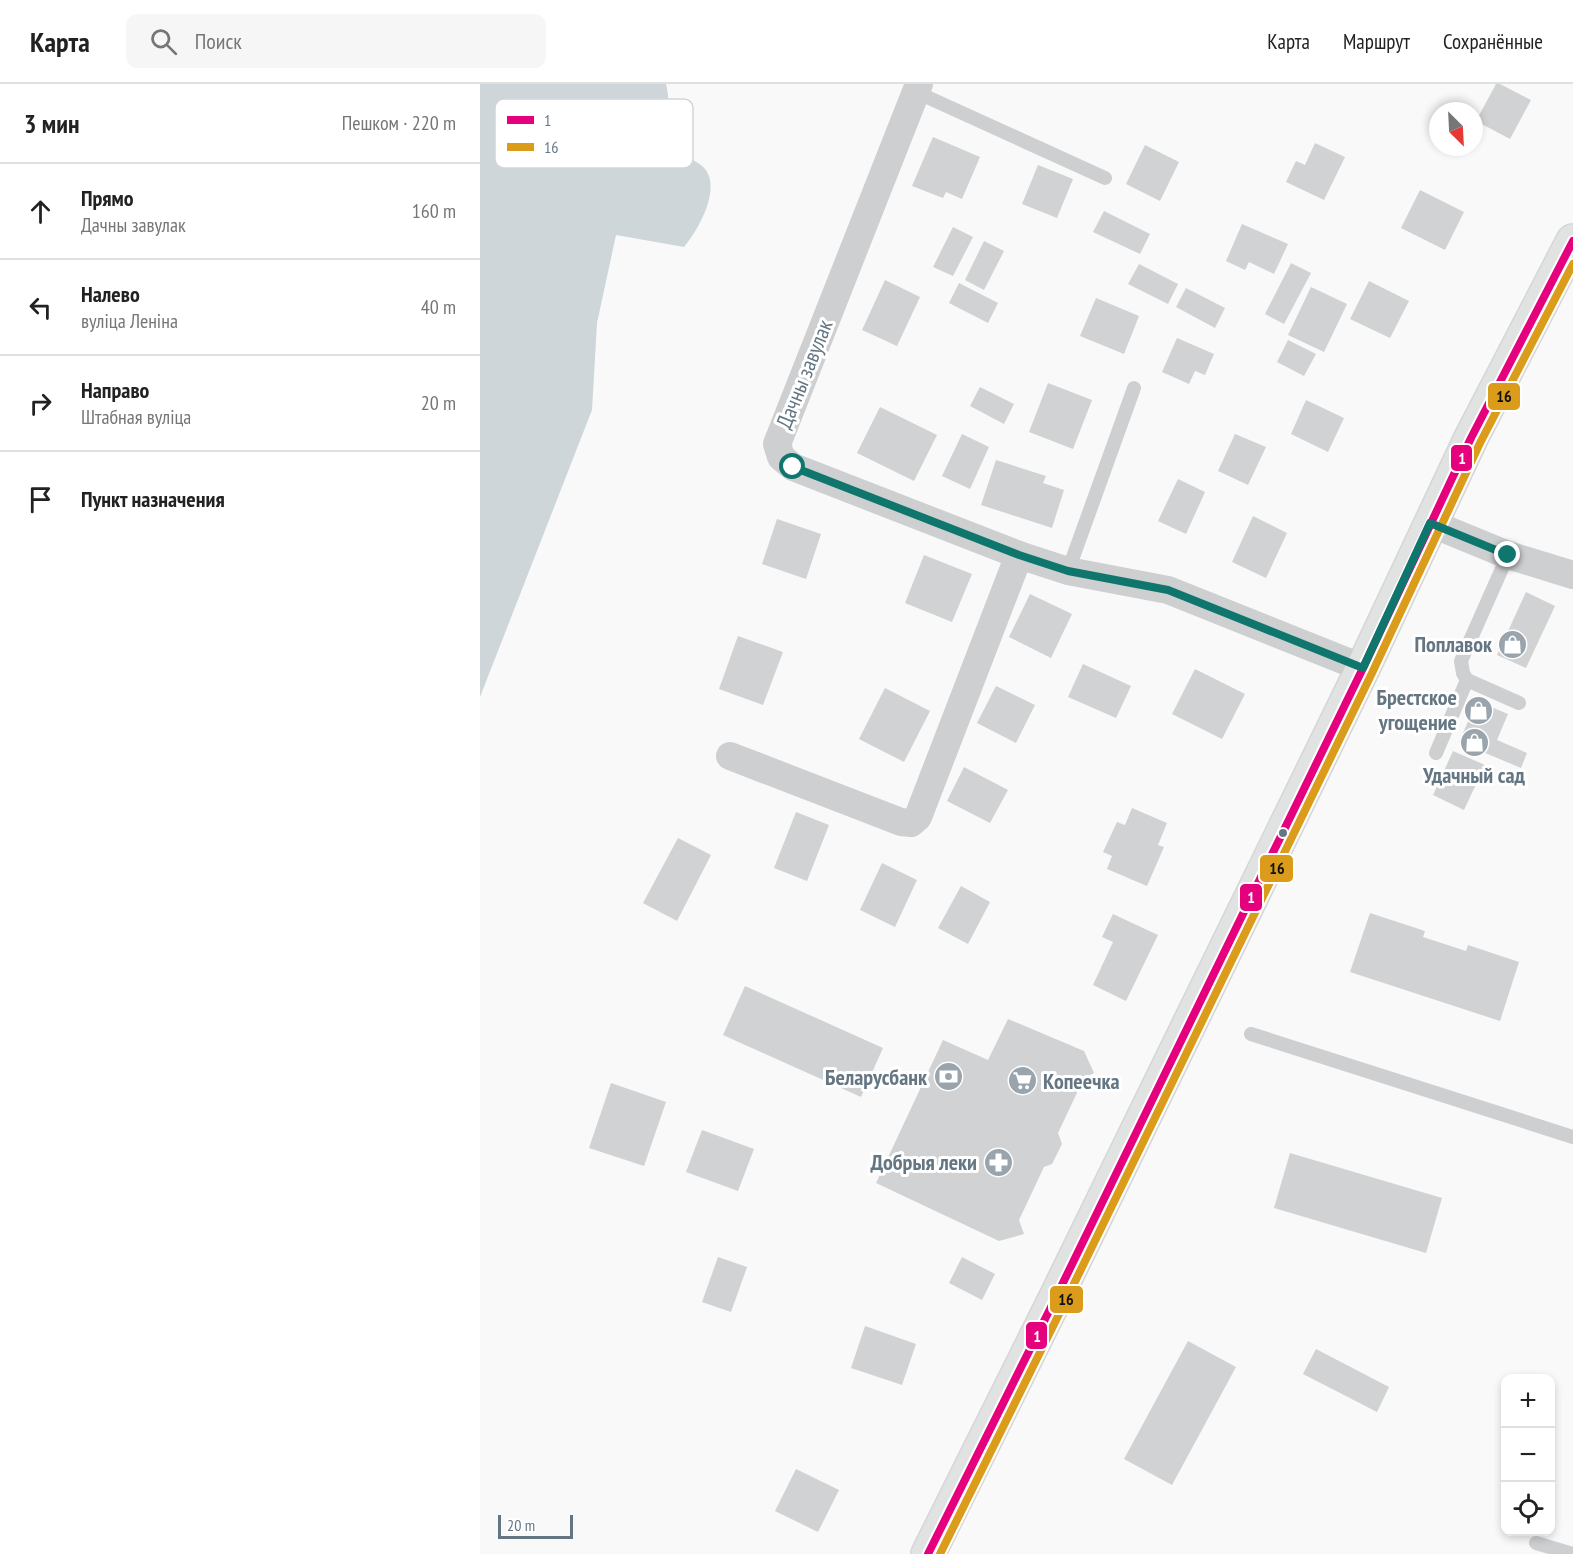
<!DOCTYPE html>
<html lang="ru">
<head>
<meta charset="utf-8">
<style>
  :root { --surface:#fff; --page:#f6f6f6; --text:#222; --muted:#767676; --line:#e0e0e0 }
  body { margin:0; font-family:"PT Sans Narrow",sans-serif; background:var(--page); color:var(--text) }
  .controls { position:absolute; right:18px; bottom:18px; display:grid; overflow:hidden; border-radius:12px; box-shadow:0 3px 9px #0003 }
  .controls button { width:54px; height:54px; display:grid; place-items:center; padding:0; border:0; border-bottom:2px solid var(--line); background:var(--surface); color:var(--text); font:30px sans-serif }
  .compass { position:absolute; left:949px; top:18px; width:54px; height:54px; border-radius:50%; background:var(--surface); box-shadow:0 3px 9px #0003; rotate:156deg }
  .scale { position:absolute; left:18px; bottom:15px; width:75px; box-sizing:border-box; padding-left:6px; border:3px solid #657683; border-top:0; font-size:16px; line-height:21px; white-space:nowrap; color:#657683; -webkit-text-stroke:4px #fff; paint-order:stroke }
  .stop { position:absolute; width:18px; height:18px; margin:-14px; border:4px solid #0f766e; border-radius:50%; background:#fff }
  .stop.end { background:#0f766e; border-color:#fff; box-shadow:0 2px 6px #0008 }
  .list { margin:0; padding:0; list-style:none }
  h2 { display:flex; justify-content:space-between; align-items:center; height:78px; margin:0; padding:0 24px; font-size:26px }
  h2 small { font-size:20px; font-weight:400; color:var(--muted) }
  .list li { display:grid; grid-template-columns:39px 1fr auto; gap:18px; align-items:center; box-sizing:border-box; height:96px; padding:0 24px; border-top:2px solid var(--line) }
  .list b { display:block; font-size:22px; white-space:nowrap }
  .list p { margin:0; font-size:20px; white-space:nowrap; color:var(--muted) }
  .list em { font-size:20px; font-style:normal; color:var(--muted) }
  .icon { flex:none; width:33px; height:33px; fill:none; stroke:currentColor; stroke-width:2; stroke-linecap:round; stroke-linejoin:round }
  .map { position:relative; flex:none; width:1093px; height:1470px; overflow:hidden }
  header { display:flex; align-items:center; gap:36px; box-sizing:border-box; height:84px; padding:0 30px; background:var(--surface); border-bottom:2px solid var(--line) }
  header strong { font-size:28px }
  nav { display:flex; gap:33px; margin-inline-start:auto; font-size:21px }
  .search { width:420px; height:54px; background:var(--page); display:flex; align-items:center; gap:15px; box-sizing:border-box; padding:0 21px; border-radius:12px; color:var(--muted); font-size:22px }
  main { display:flex }
  aside { flex:1; background:var(--surface) }
  .map>svg:first-child { display:block }
</style>
</head>
<body>
<header>
<strong>Карта</strong>
<div class="search"><svg class="icon" aria-label="search" viewBox="0 0 24 24"><circle cx="10" cy="10" r="6"/><path d="M15 15l6 6"/></svg>Поиск</div>
<nav><a>Карта</a><a>Маршрут</a><a>Сохранённые</a></nav>
</header>
<main>
<aside>
<h2>3 мин<small>Пешком · 220 m</small></h2>
<ul class="list">
<li><svg class="icon" aria-label="ahead" viewBox="0 0 24 24"><path d="M12 20V5M6 11l6-6 6 6"/></svg><div><b>Прямо</b><p>Дачны завулак</p></div><em>160 m</em></li>
<li><svg class="icon" aria-label="left" viewBox="0 0 24 24"><path d="M17 20v-9H6M10 6l-5 5 5 5"/></svg><div><b>Налево</b><p>вуліца Леніна</p></div><em>40 m</em></li>
<li><svg class="icon" aria-label="right" viewBox="0 0 24 24"><path d="M7 20v-9h11M14 6l5 5-5 5"/></svg><div><b>Направо</b><p>Штабная вуліца</p></div><em>20 m</em></li>
<li><svg class="icon" aria-label="arrive" viewBox="0 0 24 24"><path d="M6 21V4h12l-3 4 3 4H6"/></svg><div><b>Пункт назначения</b></div></li>
</ul>
</aside>
<div class="map">
<svg width="1093" height="1470" viewBox="0 0 1093 1470">
  <rect width="100%" height="100%" fill="#f9f9f9"/>
  <path fill="#ced6d9" d="M0 0H186C189 12 189 24 187 36 185 46 183 51 185 61 195 70 207 72 218 79 247 96 219 145 204 163L136 151 117 239 112 326 0 613Z"/>
  <g fill="#d0d2d3">
    <path d="M1016 0H1020L1051 16 1030 55 996 37Z"/>
    <path d="M453 53 500 73 482 115 466 108 463 114 432 102Z"/>
    <path d="M835 59 865 73 844 116 806 98 816 77 825 81Z"/>
    <path d="M665 61 699 78 680 117 646 100Z"/>
    <path d="M558 81 593 95 577 134 542 120Z"/>
    <path d="M940 106 984 128 965 166 921 144Z"/>
    <path d="M624 127 670 150 660 170 613 148Z"/>
    <path d="M762 140 808 160 794 190 769 178 765 186 746 177Z"/>
    <path d="M473 143 493 153 473 192 453 183Z"/>
    <path d="M504 157 524 167 504 206 485 196Z"/>
    <path d="M811 179 831 189 804 240 785 230Z"/>
    <path d="M659 180 698 200 688 220 648 200Z"/>
    <path d="M405 196 440 213 417 262 382 246Z"/>
    <path d="M889 197 929 217 910 254 870 235Z"/>
    <path d="M479 199 518 219 508 239 469 219Z"/>
    <path d="M831 203 867 220 844 268 808 251Z"/>
    <path d="M706 204 745 224 735 244 696 223Z"/>
    <path d="M616 214 659 232 644 270 600 252Z"/>
    <path d="M697 254 734 270 725 291 715 287 709 300 682 288Z"/>
    <path d="M808 256 836 270 824 292 797 278Z"/>
    <path d="M568 299 612 316 593 365 549 348Z"/>
    <path d="M500 303 534 320 524 340 490 322Z"/>
    <path d="M826 316 864 334 848 368 811 350Z"/>
    <path d="M400 323 457 351 434 397 377 369Z"/>
    <path d="M482 350 509 363 490 405 462 392Z"/>
    <path d="M755 350 786 363 768 401 738 387Z"/>
    <path d="M516 376 566 392 563 399 584 406 572 444 501 421Z"/>
    <path d="M698 395 725 408 706 450 678 437Z"/>
    <path d="M773 432 807 449 786 494 752 478Z"/>
    <path d="M297 435 341 450 326 495 282 480Z"/>
    <path d="M444 471 492 490 472 538 425 519Z"/>
    <path d="M1046 508 1075 522 1046 584 1017 571Z"/>
    <path d="M550 510 592 530 571 574 529 553Z"/>
    <path d="M258 552 303 568 283 621 239 605Z"/>
    <path d="M603 580 651 602 636 634 588 613Z"/>
    <path d="M715 585 765 610 742 655 692 630Z"/>
    <path d="M516 602 555 621 536 659 497 639Z"/>
    <path d="M405 604 450 627 424 678 379 655Z"/>
    <path d="M997 617 1028 630 1017 656 1047 669 1041 684 979 658Z"/>
    <path d="M973 667 1005 681 984 726 953 711Z"/>
    <path d="M484 683 528 706 510 739 467 717Z"/>
    <path d="M652 724 687 739 678 761 684 763 667 802 627 785 632 772 623 768 637 738 645 741Z"/>
    <path d="M316 728 349 741 327 797 294 784Z"/>
    <path d="M198 754 231 771 197 837 163 819Z"/>
    <path d="M402 779 437 796 415 843 380 826Z"/>
    <path d="M481 802 510 818 488 860 458 844Z"/>
    <path d="M890 829 945 847 943 853 986 867 988 861 1039 878 1020 937 870 888Z"/>
    <path d="M633 830 678 851 646 917 613 901 633 858 622 853Z"/>
    <path d="M265 902 403 964 381 1013 243 951Z"/>
    <path d="M528 935 604 967 614 989 604 994 578 1049 582 1060 572 1080 564 1083 539 1136 544 1150 519 1157 396 1099 463 956 508 976Z"/>
    <path d="M131 999 186 1018 164 1082 109 1064Z"/>
    <path d="M222 1046 274 1065 258 1107 206 1088Z"/>
    <path d="M810 1069 962 1114 946 1169 794 1124Z"/>
    <path d="M238 1173 267 1183 251 1228 222 1218Z"/>
    <path d="M482 1173 515 1190 502 1216 469 1199Z"/>
    <path d="M385 1242 436 1260 422 1301 371 1284Z"/>
    <path d="M708 1257 756 1283 692 1401 644 1375Z"/>
    <path d="M836 1265 909 1303 897 1328 823 1290Z"/>
    <path d="M316 1385 359 1406 338 1448 295 1427Z"/>
  </g>
  <g fill="none" stroke-linecap="round" stroke-linejoin="round">
    <defs>
      <path id="primary" d="M448 1470 578 1209 883 584 991 354 1093 157"/>
    </defs>
    <use href="#primary" stroke="#d5d6d7" stroke-width="36"/>
    <g stroke="#cecfd0" stroke-width="14">
      <path d="M436 8 625 94"/>
      <path d="M1028 471 981 577 983 589 987 596 1039 619"/>
      <path d="M588 487 654 304"/>
      <path d="M956 669 987 596"/>
      <path d="M771 950 1093 1053"/>
      <path d="M1056 1459 1093 1470"/>
    </g>
    <g stroke="#cecfd0" stroke-width="28">
      <path d="M439 0 297 360 301 373 313 383 539 471 588 487 688 506 883 584"/>
      <path d="M950 439 1028 471 1093 491"/>
      <path d="M250 672 421 738 431 739 438 733 539 471"/>
    </g>
    <use href="#primary" stroke="#e1e2e2" stroke-width="33"/>
    <defs>
      <path id="bus-1" d="M448 1470 578 1209 883 584 991 354 1093 157"/>
      <path id="bus-2" d="M460 1470 587 1214 892 589 1000 359 1093 180"/>
    </defs>
    <use href="#bus-1" stroke="#fff" stroke-width="12"/>
    <use href="#bus-2" stroke="#fff" stroke-width="12"/>
    <use href="#bus-1" stroke="#e5007d" stroke-width="8"/>
    <use href="#bus-2" stroke="#da9c1a" stroke-width="8"/>
  </g>
  <g fill="none" stroke-linecap="round" stroke-linejoin="round">
    <path stroke="#0f766e" stroke-width="8" d="M313 383 539 471 588 487 688 506 883 584 950 439 1028 471"/>
  </g>
  <defs>
    <symbol id="shop-disc" viewBox="-11 -11 22 22"><circle r="9.5" fill="#99a4ac" stroke="#fff"/><path d="M-5-2.5h2.3a2.7 3.5 0 0 1 5.4 0H5L5.5 6h-11ZM-1.5-2.5h3a1.5 2.3 0 0 0-3 0Z" fill="#fff"/></symbol>
    <symbol id="bank-disc" viewBox="-11 -11 22 22"><circle r="9.5" fill="#99a4ac" stroke="#fff"/><path d="M-6-4H6V4H-6ZM0-2.3a2.3 2.3 0 1 0 0 4.6a2.3 2.3 0 1 0 0-4.6Z" fill="#fff"/></symbol>
    <symbol id="supermarket-disc" viewBox="-11 -11 22 22"><circle r="9.5" fill="#99a4ac" stroke="#fff"/><path d="M-6-5.5h2.5l.6 2H6L4.5 2H-2.5L-4.4-4H-6ZM-1.5 3.2a1.3 1.3 0 1 0 .1 0ZM3 3.2a1.3 1.3 0 1 0 .1 0Z" fill="#fff"/></symbol>
    <symbol id="pharmacy-disc" viewBox="-11 -11 22 22"><circle r="9.5" fill="#99a4ac" stroke="#fff"/><path d="M-2-6h4v4h4v4h-4v4h-4v-4h-4v-4h4Z" fill="#fff"/></symbol>
  </defs>
  <g fill-rule="evenodd">
    <use href="#shop-disc" x="1016" y="544" width="33" height="33"/>
    <use href="#shop-disc" x="982" y="610" width="33" height="33"/>
    <use href="#shop-disc" x="978" y="642" width="33" height="33"/>
    <use href="#bank-disc" x="452" y="976" width="33" height="33"/>
    <use href="#supermarket-disc" x="526" y="980" width="33" height="33"/>
    <use href="#pharmacy-disc" x="502" y="1062" width="33" height="33"/>
  </g>
  <circle fill="#657683" stroke="#fff" stroke-width="2" cx="803" cy="749" r="5"/>
  <g text-anchor="middle" dominant-baseline="central" stroke-width="6" stroke-linejoin="round" paint-order="stroke">
    <g font-size="22" fill="#657683" stroke="#fff">
      <text transform="translate(324 290) rotate(-68)">Дачны завулак</text>
    </g>
    <g font-size="22" font-weight="bold" fill="#657683" stroke="#fff" text-anchor="end">
      <text x="1012" y="560">Поплавок</text>
      <text x="977" y="613">Брестское<tspan x="977" dy="25">угощение</tspan></text>
      <text x="994" y="691" text-anchor="middle">Удачный сад</text>
      <text x="447" y="993">Беларусбанк</text>
      <text x="563" y="997" text-anchor="start">Копеечка</text>
      <text x="497" y="1078">Добрыя леки</text>
    </g>
  </g>
  <rect x="15" y="15" width="198" height="69" rx="9" fill="#fff" stroke="#d1d6da" stroke-width="1.5"/>
  <rect x="27" y="32" width="27" height="8" fill="#e5007d"/>
  <rect x="27" y="59" width="27" height="8" fill="#da9c1a"/>
  <g font-size="16" fill="#657683">
    <text x="64" y="42">1</text>
    <text x="64" y="69">16</text>
  </g>
  <g stroke="#fff" stroke-width="2">
    <rect x="1007" y="298" width="34" height="29" rx="6" fill="#da9c1a"/>
    <rect x="970" y="360" width="23" height="28" rx="6" fill="#e5007d"/>
    <rect x="779" y="770" width="35" height="29" rx="6" fill="#da9c1a"/>
    <rect x="759" y="799" width="24" height="29" rx="6" fill="#e5007d"/>
    <rect x="569" y="1201" width="35" height="29" rx="6" fill="#da9c1a"/>
    <rect x="545" y="1237" width="23" height="29" rx="6" fill="#e5007d"/>
  </g>
  <g font-size="16" text-anchor="middle" font-weight="bold" fill="#fff">
    <text x="982" y="380">1</text>
    <text x="771" y="819">1</text>
    <text x="557" y="1258">1</text>
  </g>
  <g font-size="16" text-anchor="middle" font-weight="bold" fill="#111">
    <text x="1024" y="318">16</text>
    <text x="797" y="790">16</text>
    <text x="586" y="1221">16</text>
  </g>
</svg>
<div class="controls">
<button>+</button>
<button>−</button>
<button><svg class="icon" aria-label="locate" viewBox="0 0 24 24"><circle cx="12" cy="12" r="6"/><path d="M12 2v4M12 18v4M2 12h4M18 12h4"/></svg></button>
</div>
<svg class="compass" viewBox="-18 -18 36 36"><path d="M0-13l5 13h-10z" fill="#e53935"/><path d="M0 13l5-13h-10z" fill="#767676"/></svg>
<div class="scale">20 m</div>
<div class="stop" style="left:313px;top:383px"></div>
<div class="stop end" style="left:1028px;top:471px"></div>
</div>
</main>
</body>
</html>
